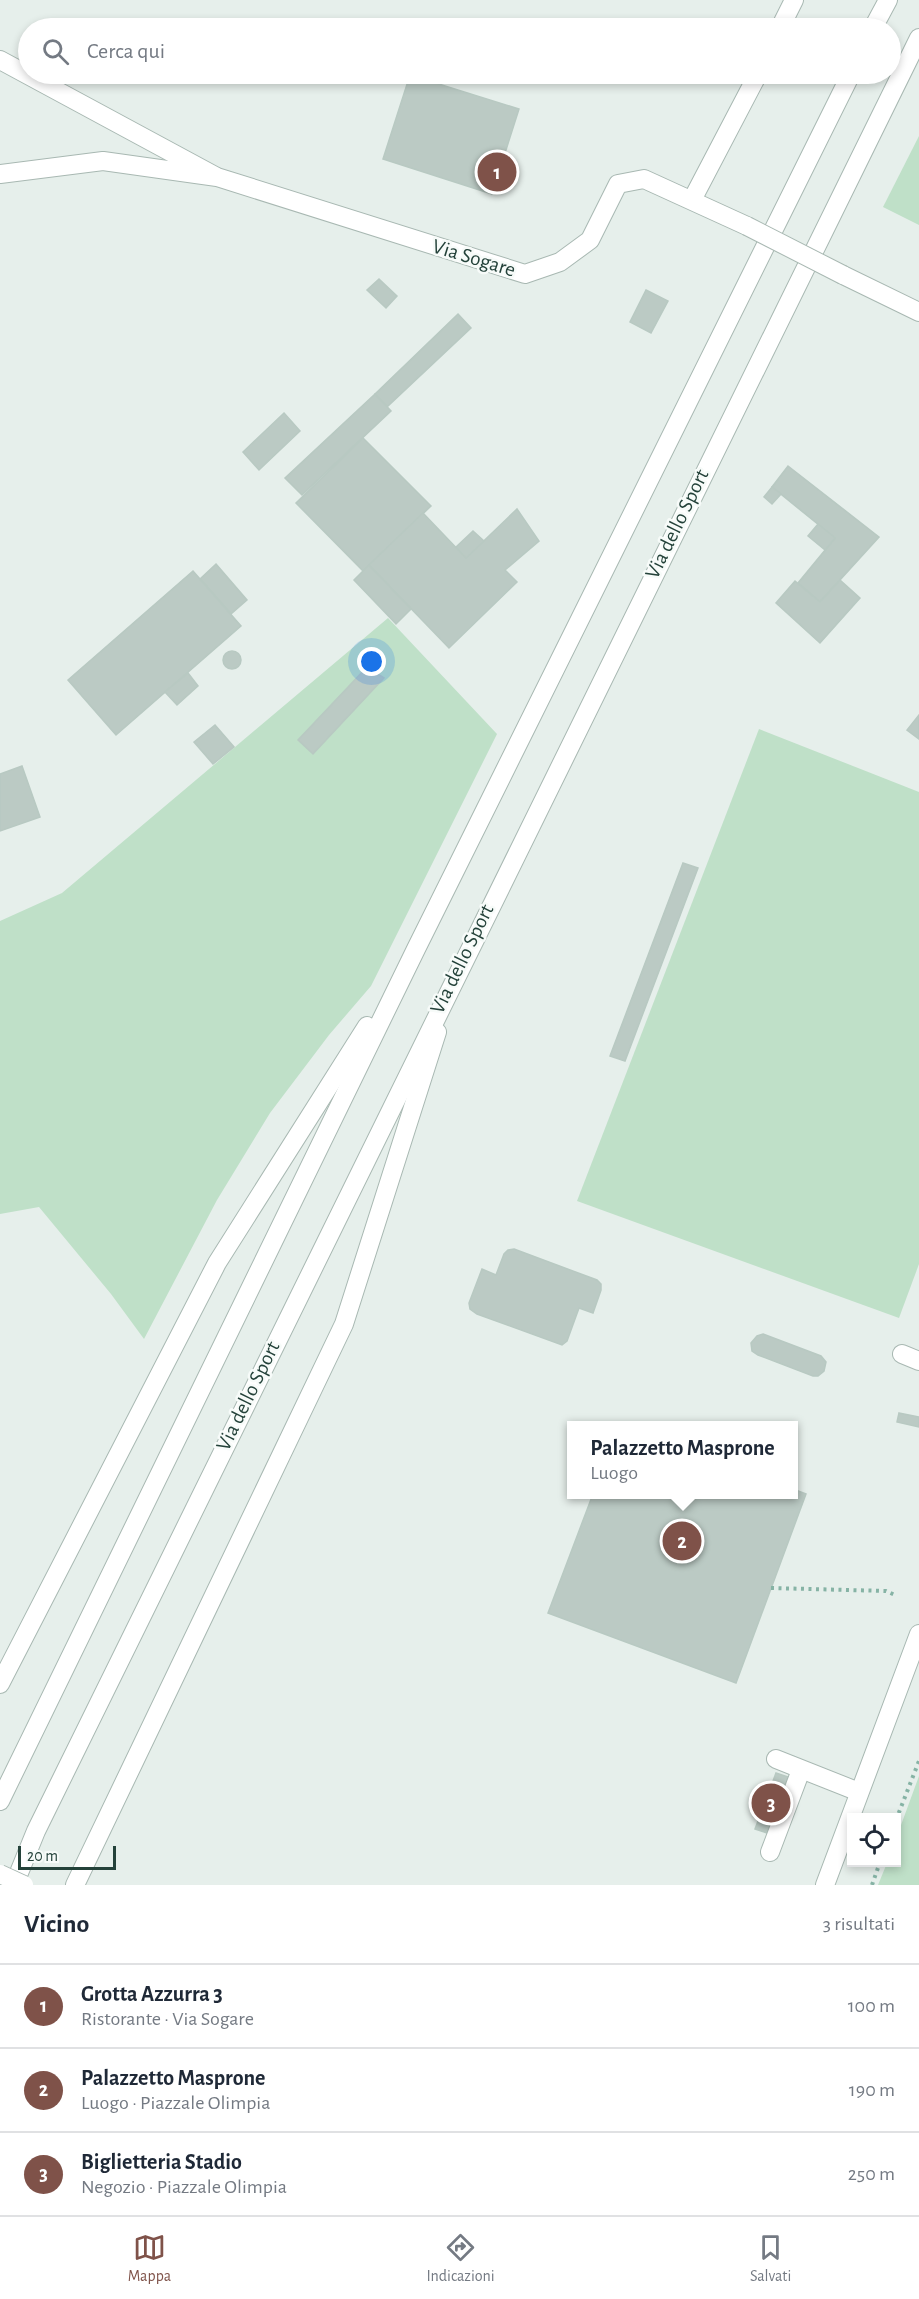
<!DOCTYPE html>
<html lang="it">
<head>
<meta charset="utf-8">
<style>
  :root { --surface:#fff; --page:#f6f6f7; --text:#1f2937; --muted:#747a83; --line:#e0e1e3; --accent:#7f5249 }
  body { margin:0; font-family:"Alegreya Sans",sans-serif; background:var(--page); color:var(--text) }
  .controls { position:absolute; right:18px; bottom:18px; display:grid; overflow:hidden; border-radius:0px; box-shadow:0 3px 9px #0003 }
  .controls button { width:54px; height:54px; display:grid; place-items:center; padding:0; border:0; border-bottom:2px solid var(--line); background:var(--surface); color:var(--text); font:30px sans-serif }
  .scale { position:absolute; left:18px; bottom:15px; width:98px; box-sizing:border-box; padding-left:6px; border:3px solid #24423a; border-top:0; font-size:16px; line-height:21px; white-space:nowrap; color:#24423a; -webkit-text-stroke:4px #f7fbf9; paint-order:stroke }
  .you { position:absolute; left:372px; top:662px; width:21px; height:21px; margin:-15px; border:4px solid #fff; border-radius:50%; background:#1a73e8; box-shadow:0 0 0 9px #1a73e833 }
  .badge { display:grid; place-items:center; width:39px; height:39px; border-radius:50%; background:var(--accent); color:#fff; font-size:20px; font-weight:700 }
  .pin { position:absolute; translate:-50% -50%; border:3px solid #fff; box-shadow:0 2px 6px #0006 }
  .popup { position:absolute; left:567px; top:1421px; width:231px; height:78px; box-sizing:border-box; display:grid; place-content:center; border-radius:0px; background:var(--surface); filter:drop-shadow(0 2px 4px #0005); font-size:20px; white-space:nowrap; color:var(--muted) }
  .popup b { font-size:22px; color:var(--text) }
  .popup::after { content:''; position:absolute; left:50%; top:100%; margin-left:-12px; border:12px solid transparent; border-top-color:var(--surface) }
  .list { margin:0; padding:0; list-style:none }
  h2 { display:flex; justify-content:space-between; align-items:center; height:78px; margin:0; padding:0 24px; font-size:26px }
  h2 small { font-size:20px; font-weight:400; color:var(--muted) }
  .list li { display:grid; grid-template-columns:39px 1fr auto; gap:18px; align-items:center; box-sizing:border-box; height:84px; padding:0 24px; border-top:2px solid var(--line) }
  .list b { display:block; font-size:22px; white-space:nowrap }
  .list p { margin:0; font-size:20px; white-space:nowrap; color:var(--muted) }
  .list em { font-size:20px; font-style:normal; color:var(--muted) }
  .icon { flex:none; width:33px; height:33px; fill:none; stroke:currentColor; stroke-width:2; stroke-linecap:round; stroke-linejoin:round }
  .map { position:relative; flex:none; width:919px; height:1885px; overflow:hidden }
  .search { position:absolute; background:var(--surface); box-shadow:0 3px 9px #0003; left:18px; right:18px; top:18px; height:66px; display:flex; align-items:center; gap:15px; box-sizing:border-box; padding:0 21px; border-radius:33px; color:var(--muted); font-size:22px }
  .sheet { height:330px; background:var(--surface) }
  nav { display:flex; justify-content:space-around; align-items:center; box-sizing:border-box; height:84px; border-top:2px solid var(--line); background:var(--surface); font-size:16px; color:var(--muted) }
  nav a { display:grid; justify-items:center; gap:3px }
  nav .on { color:var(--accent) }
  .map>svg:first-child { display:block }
</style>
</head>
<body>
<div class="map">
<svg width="919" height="1885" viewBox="0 0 919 1885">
  <rect width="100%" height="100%" fill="#e6efeb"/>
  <g fill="#bfe0c8">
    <path d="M919 136V225L883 207Z"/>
    <path d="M388 618 497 734 371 986 329 1035 270 1113 217 1200 144 1339 111 1294 39 1207 0 1214V921L62 893Z"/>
    <path d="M759 729 919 792V1264L899 1318 577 1201Z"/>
    <path d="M919 1776V1885H878L887 1863 896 1862 897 1836Z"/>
  </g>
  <g fill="#bbcac4" stroke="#b8c9c2" stroke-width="1.5">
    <path d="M410 75 519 109 492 194 383 159Z"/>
    <path d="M379 279 397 296 386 308 367 290Z"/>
    <path d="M646 290 668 301 651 333 630 322Z"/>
    <path d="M458 314 471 328 387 407 375 394Z"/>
    <path d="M375 394 391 411 302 495 285 478Z"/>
    <path d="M284 413 300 431 259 470 243 452Z"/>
    <path d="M363 438 431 506 363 571 296 503Z"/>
    <path d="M788 466 879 537 820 602 798 583 835 538 772 487Z"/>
    <path d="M772 487 781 494 772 504 764 497Z"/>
    <path d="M517 509 539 541 505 570 517 582 449 648 369 565 423 513 466 558Z"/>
    <path d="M818 524 835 538 825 550 808 536Z"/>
    <path d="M473 531 484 541 466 558 456 547Z"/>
    <path d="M216 564 247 600 231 614 200 579Z"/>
    <path d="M369 565 411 609 396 624 354 580Z"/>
    <path d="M193 571 241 626 116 735 68 680Z"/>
    <path d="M840 580 860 598 820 643 776 603 795 581 820 602Z"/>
    <circle cx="232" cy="660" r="9"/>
    <path d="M367 667 384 678 313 754 298 740Z"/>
    <path d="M188 673 198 686 177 705 165 692Z"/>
    <path d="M919 715V739L907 730Z"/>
    <path d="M215 725 234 747 213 764 194 742Z"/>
    <path d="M22 766 40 817 0 831V774Z"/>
    <path d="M683 863 698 868 625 1061 610 1056Z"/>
    <path d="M514 1249 597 1280 601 1284V1290L593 1313 579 1308 567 1341 562 1345 477 1314 470 1309 469 1303 482 1269 496 1275 504 1254 508 1250Z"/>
    <path d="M763 1334 821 1356 826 1362 824 1371 818 1376H813L758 1355 752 1351 751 1343 757 1336Z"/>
    <path d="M899 1413 919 1417V1427L897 1422Z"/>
    <path d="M793 1489 806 1494 736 1683 548 1613 593 1494H793Z"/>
    <path d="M776 1773 788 1777 767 1833 755 1829Z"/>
  </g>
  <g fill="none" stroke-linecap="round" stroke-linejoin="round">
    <defs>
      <g id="service">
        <path d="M0 60 215 176"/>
        <path d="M902 1354 919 1361"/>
        <path d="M776 1759 859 1792"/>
        <path d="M770 1852 801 1770"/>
      </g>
      <g id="minor">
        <path d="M780 28 794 0"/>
        <path d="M0 174 103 161 217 177 525 274 560 262 590 240 618 184 644 179 747 226"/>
        <path d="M692 200 758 74"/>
        <path d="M843 275 919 312"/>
        <path d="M825 1885 919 1634"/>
      </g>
      <g id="tertiary">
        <path d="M873 28 888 0"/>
        <path d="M0 1684 217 1263 367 1026"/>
        <path d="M0 1801 416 949 851 74"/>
        <path d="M14 1885 36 1831C326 1231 622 634 919 38"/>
        <path d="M75 1885 344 1324 437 1032"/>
      </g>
    </defs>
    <use href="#service" stroke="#a8b8b2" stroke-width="20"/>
    <use href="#minor" stroke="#a8b8b2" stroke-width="20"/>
    <use href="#tertiary" stroke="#a8b8b2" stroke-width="20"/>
    <g stroke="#86b3a5" stroke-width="4" stroke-dasharray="3 4.5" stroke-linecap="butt">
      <path d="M771 1588 886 1591 897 1596"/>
      <path d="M896 1820 919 1761"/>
      <path d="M872 1885 880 1862"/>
    </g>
    <use href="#service" stroke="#fff" stroke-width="18"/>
    <use href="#minor" stroke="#fff" stroke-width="18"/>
    <use href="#tertiary" stroke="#fff" stroke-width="18"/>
    <defs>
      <g id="minor-bridge">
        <path d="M747 226 843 275"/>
        <path d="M0 1874 24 1885"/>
      </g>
    </defs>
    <use href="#minor-bridge" stroke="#a8b8b2" stroke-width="20" stroke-linecap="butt"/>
    <use href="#minor-bridge" stroke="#fff" stroke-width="18"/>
  </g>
  <g text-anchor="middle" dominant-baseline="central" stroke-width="5" stroke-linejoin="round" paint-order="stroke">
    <g font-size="21" fill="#24423a" stroke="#f7fbf9">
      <text transform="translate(474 258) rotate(17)">Via Sogare</text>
      <text transform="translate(677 524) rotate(-64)">Via dello Sport</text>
      <text transform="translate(462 959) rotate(-64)">Via dello Sport</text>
      <text transform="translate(248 1396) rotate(-64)">Via dello Sport</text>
    </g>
  </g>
</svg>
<div class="controls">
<button><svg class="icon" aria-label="locate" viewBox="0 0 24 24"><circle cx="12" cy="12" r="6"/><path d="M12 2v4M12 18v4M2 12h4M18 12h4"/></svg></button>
</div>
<div class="scale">20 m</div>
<div class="you"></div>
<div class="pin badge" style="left:497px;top:172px">1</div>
<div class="pin badge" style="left:682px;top:1541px">2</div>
<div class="popup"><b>Palazzetto Masprone</b>Luogo</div>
<div class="pin badge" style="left:771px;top:1803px">3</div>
<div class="search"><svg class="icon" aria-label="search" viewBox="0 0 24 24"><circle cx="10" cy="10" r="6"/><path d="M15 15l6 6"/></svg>Cerca qui</div>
</div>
<section class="sheet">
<h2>Vicino<small>3 risultati</small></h2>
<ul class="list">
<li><span class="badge">1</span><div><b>Grotta Azzurra 3</b><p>Ristorante · Via Sogare</p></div><em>100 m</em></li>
<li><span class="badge">2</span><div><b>Palazzetto Masprone</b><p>Luogo · Piazzale Olimpia</p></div><em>190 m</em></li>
<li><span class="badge">3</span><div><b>Biglietteria Stadio</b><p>Negozio · Piazzale Olimpia</p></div><em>250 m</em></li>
</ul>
</section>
<nav>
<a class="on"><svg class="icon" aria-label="map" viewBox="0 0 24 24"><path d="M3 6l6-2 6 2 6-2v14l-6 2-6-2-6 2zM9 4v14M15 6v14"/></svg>Mappa</a>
<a><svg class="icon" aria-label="directions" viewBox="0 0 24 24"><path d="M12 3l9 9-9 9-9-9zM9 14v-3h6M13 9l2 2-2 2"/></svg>Indicazioni</a>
<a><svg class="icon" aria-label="saved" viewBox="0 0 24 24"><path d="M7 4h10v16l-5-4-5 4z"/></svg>Salvati</a>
</nav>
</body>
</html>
